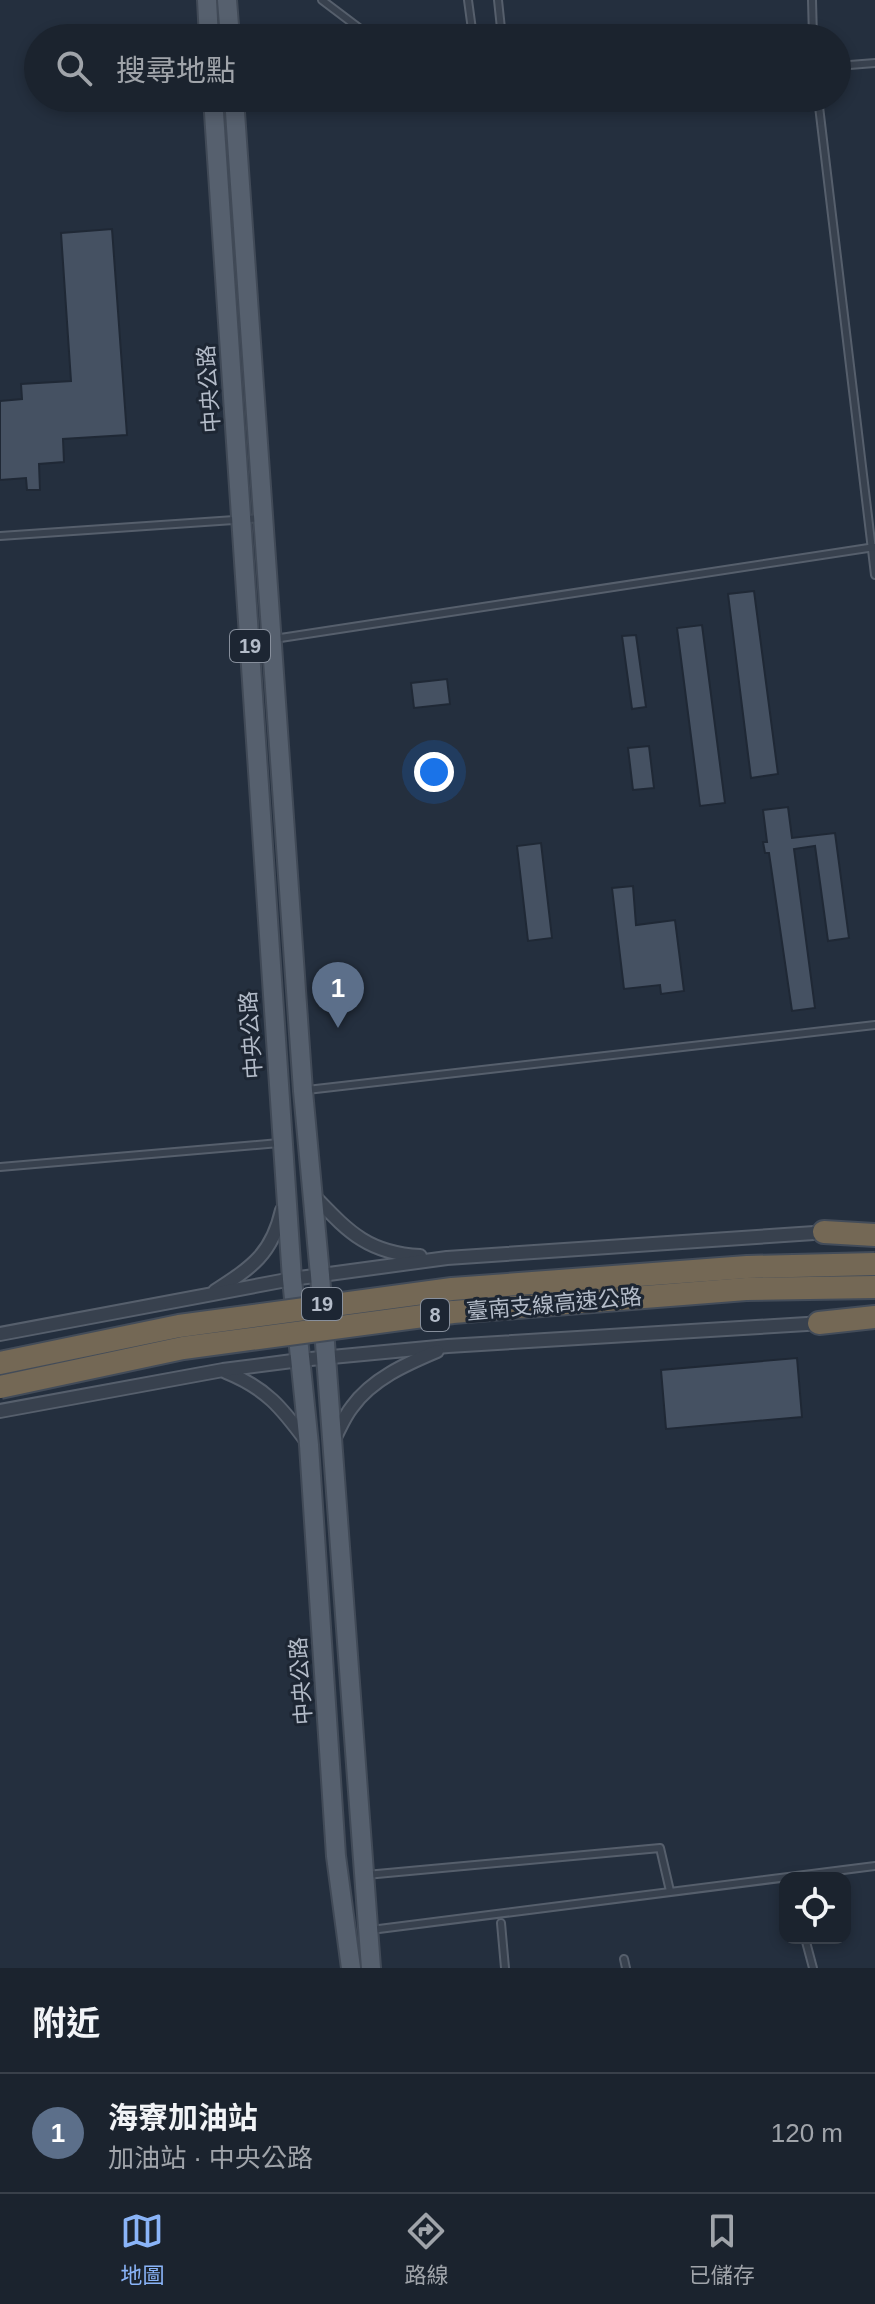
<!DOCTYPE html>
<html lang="zh-TW">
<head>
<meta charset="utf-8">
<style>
  :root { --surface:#1b232e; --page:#282f3a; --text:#f1f3f6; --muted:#a0a4aa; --line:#39404a; --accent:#8ab4f8 }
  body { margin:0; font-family:Helvetica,"Noto Sans TC",sans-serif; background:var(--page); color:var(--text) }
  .controls { position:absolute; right:24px; bottom:24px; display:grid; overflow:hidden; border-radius:16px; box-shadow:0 4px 12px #0003 }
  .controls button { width:72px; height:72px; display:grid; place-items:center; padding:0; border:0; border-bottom:2px solid var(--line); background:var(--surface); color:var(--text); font:40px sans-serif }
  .you { position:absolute; left:434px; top:772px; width:28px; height:28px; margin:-20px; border:6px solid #fff; border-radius:50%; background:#1a73e8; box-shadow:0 0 0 12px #1a73e833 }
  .badge { display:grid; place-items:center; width:52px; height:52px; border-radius:50%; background:var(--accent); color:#fff; font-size:26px; font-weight:700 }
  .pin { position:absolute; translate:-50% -66px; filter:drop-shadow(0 2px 4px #0008) }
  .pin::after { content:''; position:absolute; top:42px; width:28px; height:24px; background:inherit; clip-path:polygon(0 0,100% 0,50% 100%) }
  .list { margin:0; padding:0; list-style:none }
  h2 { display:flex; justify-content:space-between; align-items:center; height:104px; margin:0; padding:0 32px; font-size:34px }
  h2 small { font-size:26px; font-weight:400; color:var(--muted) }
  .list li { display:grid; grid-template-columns:52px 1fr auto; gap:24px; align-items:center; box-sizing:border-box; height:120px; padding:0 32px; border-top:2px solid var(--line) }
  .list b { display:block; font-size:30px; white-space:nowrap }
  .list p { margin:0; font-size:26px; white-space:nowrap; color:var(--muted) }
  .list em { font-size:26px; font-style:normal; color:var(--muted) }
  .icon { flex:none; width:44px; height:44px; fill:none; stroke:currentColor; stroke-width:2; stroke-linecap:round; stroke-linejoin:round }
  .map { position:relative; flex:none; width:875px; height:1968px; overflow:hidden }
  .search { position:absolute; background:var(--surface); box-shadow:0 4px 12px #0003; left:24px; right:24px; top:24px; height:88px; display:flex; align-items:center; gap:20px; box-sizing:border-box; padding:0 28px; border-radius:44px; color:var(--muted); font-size:30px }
  .sheet { height:224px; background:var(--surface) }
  nav { display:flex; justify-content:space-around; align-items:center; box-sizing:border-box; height:112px; border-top:2px solid var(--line); background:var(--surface); font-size:22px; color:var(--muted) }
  nav a { display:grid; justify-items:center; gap:4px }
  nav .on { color:var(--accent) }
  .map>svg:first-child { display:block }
</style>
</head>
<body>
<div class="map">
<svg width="875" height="1968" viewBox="0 0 875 1968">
  <rect width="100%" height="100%" fill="#242f3e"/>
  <g fill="#455162" stroke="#1f2835" stroke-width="2">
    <path d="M112 229 127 435 63 439 64 462 39 464 40 490H27L26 478 0 480V401L22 399 21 384 71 381 61 233Z"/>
    <path d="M754 591 778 774 751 778 728 594Z"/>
    <path d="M702 625 725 803 700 806 677 628Z"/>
    <path d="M636 635 646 707 632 709 622 636Z"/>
    <path d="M447 679 450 704 414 708 411 683Z"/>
    <path d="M649 746 654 788 633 790 628 748Z"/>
    <path d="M788 807 792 838 835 833 849 938 828 941 815 846 794 849 815 1008 792 1011 769 853H765L763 842H767L763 810Z"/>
    <path d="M541 843 552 938 528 941 517 846Z"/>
    <path d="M633 886 636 925 675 920 684 991 661 994 660 985 624 989 612 888Z"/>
    <path d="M797 1358 802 1417 666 1429 661 1370Z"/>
  </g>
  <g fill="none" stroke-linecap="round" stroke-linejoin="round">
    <defs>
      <g id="service">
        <path d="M322 0 359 28 381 38"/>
        <path d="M468 0 473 37"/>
        <path d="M498 0 502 38"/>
        <path d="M812 0 813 38"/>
        <path d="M837 66 875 63"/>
        <path d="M818 98 875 575"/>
        <path d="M0 536 262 518"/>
        <path d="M274 639 875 547"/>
        <path d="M307 1090 875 1025"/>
        <path d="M0 1167 279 1143"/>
        <path d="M366 1875 660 1848 670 1891"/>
        <path d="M501 1923 505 1968"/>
        <path d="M371 1930 875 1866"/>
        <path d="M805 1938 813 1968"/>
        <path d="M624 1959 626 1968"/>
      </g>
      <g id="minor">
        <path d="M312 1194C347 1230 366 1253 420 1256"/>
        <path d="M215 1291C252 1267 272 1254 282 1210"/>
        <path d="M0 1334 292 1279 447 1258 829 1232"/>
        <path d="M226 1372C266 1388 282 1408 307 1442"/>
        <path d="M0 1411 223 1370 300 1360 448 1346 823 1323"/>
        <path d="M333 1441C339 1430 344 1417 352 1407 372 1379 406 1364 437 1351"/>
      </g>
      <g id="primary">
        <path d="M207 0 209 38"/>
        <path d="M227 0 230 38"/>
        <path d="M213 98 292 1279 309 1445 336 1856 351 1968"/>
        <path d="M234 98 303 1091 320 1275 371 1968"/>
      </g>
      <g id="motorway">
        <path d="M824 1232 875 1235"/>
        <path d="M819 1323 875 1317"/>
      </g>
    </defs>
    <use href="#service" stroke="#565f6c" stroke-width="10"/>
    <use href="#minor" stroke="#565f6c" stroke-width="16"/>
    <use href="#primary" stroke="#414a57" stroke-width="22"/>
    <use href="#motorway" stroke="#434c59" stroke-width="26"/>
    <use href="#service" stroke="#38414e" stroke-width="6"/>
    <use href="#minor" stroke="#38414e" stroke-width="12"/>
    <use href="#primary" stroke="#56606e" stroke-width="18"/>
    <use href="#motorway" stroke="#746855" stroke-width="22"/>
    <defs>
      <g id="motorway-bridge">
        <path d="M0 1363 179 1326 452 1289 747 1267 875 1264"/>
        <path d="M0 1387 183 1348 453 1312 746 1289 875 1287"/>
      </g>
    </defs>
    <use href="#motorway-bridge" stroke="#434c59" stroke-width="26" stroke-linecap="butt"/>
    <use href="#motorway-bridge" stroke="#746855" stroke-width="22"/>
  </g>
  <g text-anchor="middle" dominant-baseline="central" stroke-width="6" stroke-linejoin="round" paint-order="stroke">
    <g fill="#1d2633" stroke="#878f9c" stroke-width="2">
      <rect x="230" y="630" width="40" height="32" rx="6"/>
      <rect x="302" y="1288" width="40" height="32" rx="6"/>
      <rect x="421" y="1299" width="28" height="32" rx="6"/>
    </g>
    <g font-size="20" font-weight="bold" fill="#b4bcc9">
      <text x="250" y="646">19</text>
      <text x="322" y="1304">19</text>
      <text x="435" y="1315">8</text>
    </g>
    <g font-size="22" fill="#b4bcc9" stroke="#1d2633">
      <text transform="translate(209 389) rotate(-94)">中央公路</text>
      <text transform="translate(251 1035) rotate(-94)">中央公路</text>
      <text transform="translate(554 1304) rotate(-5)">臺南支線高速公路</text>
      <text transform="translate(301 1681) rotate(-94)">中央公路</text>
    </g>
  </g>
</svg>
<div class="controls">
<button><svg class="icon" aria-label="locate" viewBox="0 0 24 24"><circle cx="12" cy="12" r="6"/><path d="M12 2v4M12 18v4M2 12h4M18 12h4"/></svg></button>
</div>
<div class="you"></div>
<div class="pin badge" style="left:338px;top:1028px;background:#5c6f8a">1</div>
<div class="search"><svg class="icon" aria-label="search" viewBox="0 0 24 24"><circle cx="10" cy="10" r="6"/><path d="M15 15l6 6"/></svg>搜尋地點</div>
</div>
<section class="sheet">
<h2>附近<small></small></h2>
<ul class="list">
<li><span class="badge" style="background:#5c6f8a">1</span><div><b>海寮加油站</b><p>加油站 · 中央公路</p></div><em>120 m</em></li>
</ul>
</section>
<nav>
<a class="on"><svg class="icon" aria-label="map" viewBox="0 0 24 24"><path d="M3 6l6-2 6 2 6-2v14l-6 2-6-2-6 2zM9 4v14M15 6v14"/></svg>地圖</a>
<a><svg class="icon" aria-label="directions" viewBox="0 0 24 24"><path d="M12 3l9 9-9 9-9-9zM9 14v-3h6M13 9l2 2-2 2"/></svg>路線</a>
<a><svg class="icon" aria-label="saved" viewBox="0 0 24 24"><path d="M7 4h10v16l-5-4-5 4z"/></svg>已儲存</a>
</nav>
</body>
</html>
